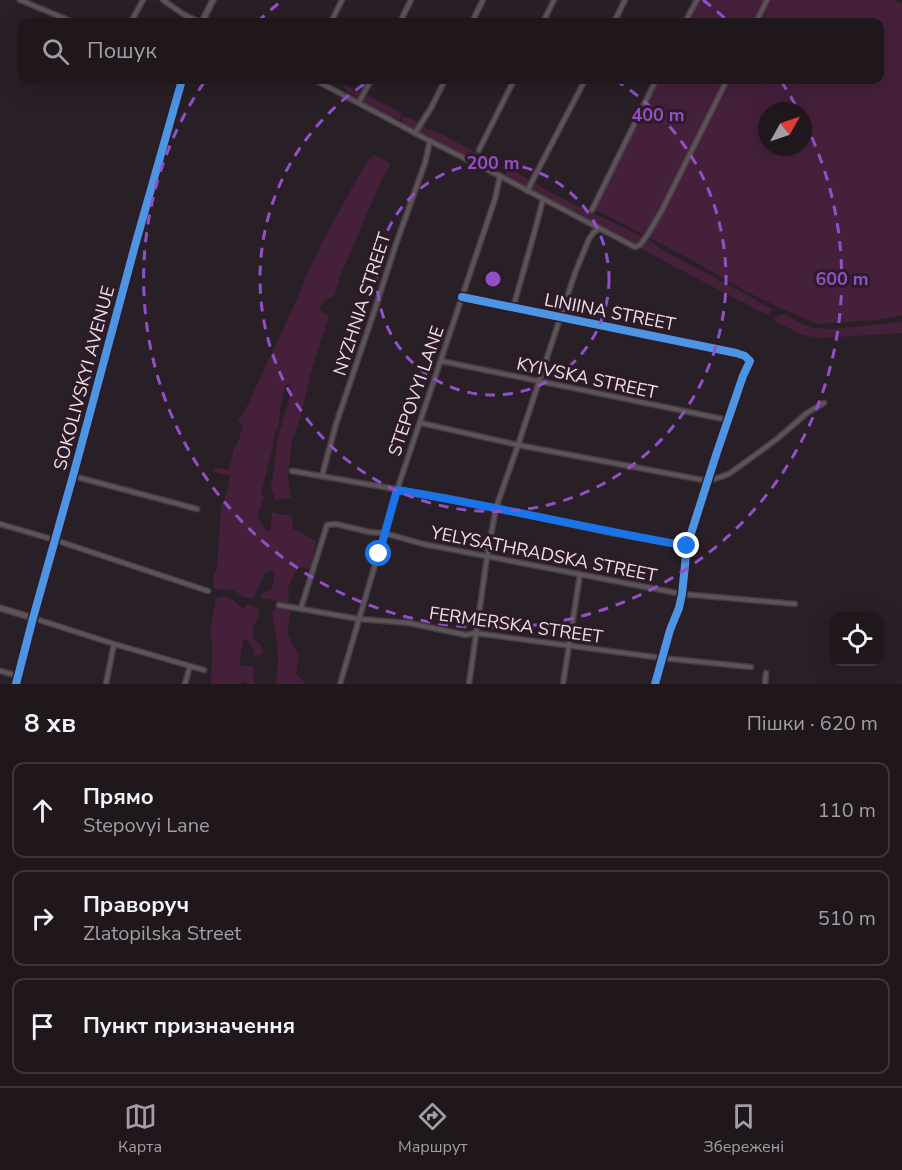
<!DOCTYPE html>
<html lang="uk">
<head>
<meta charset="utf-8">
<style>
  :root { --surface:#1f171c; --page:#272025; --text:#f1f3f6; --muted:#a19fa3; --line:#3c363b; --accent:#a89ca4 }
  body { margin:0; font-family:"Nunito Sans",sans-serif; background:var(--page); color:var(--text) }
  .controls { position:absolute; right:18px; bottom:18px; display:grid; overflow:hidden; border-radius:12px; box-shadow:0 6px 24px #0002 }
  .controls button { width:54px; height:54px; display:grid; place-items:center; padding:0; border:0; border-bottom:2px solid var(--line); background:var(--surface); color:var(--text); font:30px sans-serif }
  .compass { position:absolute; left:758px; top:102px; width:54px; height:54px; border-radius:50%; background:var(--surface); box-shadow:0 6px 24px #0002; rotate:50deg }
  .stop { position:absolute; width:18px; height:18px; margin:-14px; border:4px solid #1a73e8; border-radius:50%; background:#fff }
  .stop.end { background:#1a73e8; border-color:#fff; box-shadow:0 2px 6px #0008 }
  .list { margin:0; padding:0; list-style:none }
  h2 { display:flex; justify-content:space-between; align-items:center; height:78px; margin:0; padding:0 24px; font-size:26px }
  h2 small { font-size:20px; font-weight:400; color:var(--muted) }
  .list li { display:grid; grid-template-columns:39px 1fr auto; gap:18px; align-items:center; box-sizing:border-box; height:96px; margin:0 12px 12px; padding:0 12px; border:2px solid var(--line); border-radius:12px }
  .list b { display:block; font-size:22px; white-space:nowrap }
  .list p { margin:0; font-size:20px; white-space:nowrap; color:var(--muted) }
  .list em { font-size:20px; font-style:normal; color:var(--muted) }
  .icon { flex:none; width:33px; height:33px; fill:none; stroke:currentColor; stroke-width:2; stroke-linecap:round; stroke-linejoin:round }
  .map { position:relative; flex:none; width:902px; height:684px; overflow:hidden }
  .search { position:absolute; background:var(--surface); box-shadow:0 6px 24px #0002; left:18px; right:18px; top:18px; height:66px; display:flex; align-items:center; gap:15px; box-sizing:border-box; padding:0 21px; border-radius:12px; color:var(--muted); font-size:22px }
  .sheet { height:402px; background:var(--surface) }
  nav { display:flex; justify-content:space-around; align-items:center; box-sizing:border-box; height:84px; border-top:2px solid var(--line); background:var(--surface); font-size:16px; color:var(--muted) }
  nav a { display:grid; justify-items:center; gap:3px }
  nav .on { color:var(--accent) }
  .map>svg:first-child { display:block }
</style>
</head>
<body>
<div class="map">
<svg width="902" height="684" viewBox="0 0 902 684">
  <rect width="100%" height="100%" fill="#291f26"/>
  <g fill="#45203b" fill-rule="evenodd">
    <path d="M701 0H894L902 4V315L878 320 818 324 782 309 745 291 692 260 594 209 659 80H880V22H689ZM767 111H803V147H767Z"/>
    <path d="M347 86 375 99 401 113 400 120C380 113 358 102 343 87Z"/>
    <path d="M402 117C412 117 420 123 428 130L432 129 499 165V171L483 166 402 125Z"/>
    <path d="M375 155 385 160 390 164 389 168 383 176 340 277 335 295 324 301 319 310 329 316 311 372 301 416 292 441 288 476 291 498 275 500 271 487 275 462 277 441 288 403 291 382 285 386 280 409 278 429H275L273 447 261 493 264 497 257 516 263 527 270 532 272 512 282 515H292L293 529 316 541 311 568 297 567 288 588 289 603 261 598 262 593 272 589 275 573 271 570 265 573 254 598 243 597 233 590 214 589 213 577 217 568 221 508 228 488 230 476 214 472 212 469 217 468 229 470 234 447 237 445 243 426 237 421 243 415 297 299C315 250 343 205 368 160Z"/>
    <path d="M510 168C551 196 598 214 642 237L635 244 628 241 508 178 505 174Z"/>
    <path d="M648 239 663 250 773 309 769 315 755 309 645 251 641 247Z"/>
    <path d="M784 314 804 325 815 328 831 329 902 322V333L820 338 802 335 775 321 774 317Z"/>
    <path d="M222 596 232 599 243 609 249 604 256 607 260 611 253 629V638L260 644 263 652 258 657 254 656V650L248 640H243L239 667 246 665 253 667V677L255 684H247L244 681 241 682V684H211L212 641 210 631 216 598Z"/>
    <path d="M276 607H282V610L290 607 291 611 287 634 299 655 296 673 306 684H276L278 660 277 640 272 613Z"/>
  </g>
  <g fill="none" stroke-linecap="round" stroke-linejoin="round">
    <defs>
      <g id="minor">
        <path d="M20 0 73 22"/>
        <path d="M163 0 183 14 199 22"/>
        <path d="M131 22 143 0"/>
        <path d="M331 22 342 0"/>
        <path d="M400 22 411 0"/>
        <path d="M472 22 483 0"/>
        <path d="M543 22 554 0"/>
        <path d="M614 22 625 0"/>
        <path d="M685 22 697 0"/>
        <path d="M756 22 767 0"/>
        <path d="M315 80 430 141 500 176 635 247 640 245 648 234 661 212 727 80"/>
        <path d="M359 102 371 80"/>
        <path d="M415 133 431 108 445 80"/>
        <path d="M479 150 514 80"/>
        <path d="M527 191 585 80"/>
        <path d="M592 210 656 80"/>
        <path d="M462 297 736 353 745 356 750 361 743 376 716 455 687 546 682 594 679 608 670 630 655 684"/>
        <path d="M513 308C523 272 534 236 543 199"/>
        <path d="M441 361 728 420"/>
        <path d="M421 423 518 445 708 481 729 474 777 439 807 413 824 403"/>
        <path d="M292 471 458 500 612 533 687 546"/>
        <path d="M73 476 197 509"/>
        <path d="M322 476 336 424 373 315 396 244 425 163 430 141"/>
        <path d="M0 524 55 540 208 591"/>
        <path d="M279 605 359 619 409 623 466 635 475 633 662 658 751 667"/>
        <path d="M301 608 327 525 336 524 369 532 384 533 423 544 682 594 795 604"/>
        <path d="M33 618 114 644 204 670"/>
        <path d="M0 671 19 676"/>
        <path d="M106 684 114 644"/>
        <path d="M185 684 190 666"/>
        <path d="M340 684 397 490 495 199 500 176"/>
        <path d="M469 684 487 557 496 508 518 445 575 273 589 239 594 232 599 229"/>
        <path d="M563 684 580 574"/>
        <path d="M765 684 766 673"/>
      </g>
      <g id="tertiary">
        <path d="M202 22 213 0"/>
        <path d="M0 608 33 618"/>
        <path d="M16 684 33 618 73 476 136 242 182 80"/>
      </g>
    </defs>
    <use href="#minor" stroke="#453c42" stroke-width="7"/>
    <use href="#tertiary" stroke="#453c42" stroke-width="8"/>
    <use href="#minor" stroke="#5c5359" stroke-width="4"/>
    <use href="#tertiary" stroke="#5c5359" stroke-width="5"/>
    <defs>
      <g id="cycleway">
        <path d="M462 297 736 353 745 356 750 361 743 376 716 455 687 546 682 594 679 608 670 630 655 684"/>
        <path d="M16 684 33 618 73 476 136 242 182 80"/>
      </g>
    </defs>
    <use href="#cycleway" stroke="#2d1b28" stroke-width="11"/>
    <use href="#cycleway" stroke="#4d94e3" stroke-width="8"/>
  </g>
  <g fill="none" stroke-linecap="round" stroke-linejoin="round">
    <path stroke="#1a73e8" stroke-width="8" d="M379 554 397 490C495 506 590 529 687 546"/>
  </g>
  <g fill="none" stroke="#9250c7" stroke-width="3" stroke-dasharray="10 8">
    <circle cx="493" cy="279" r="116"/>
    <path d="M615 80A233 233 0 1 1 371 80"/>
    <path d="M257 22A349 349 0 0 1 283 0M703 0A349 349 0 0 1 729 22M781 81A349 349 0 0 1 798 110M804 121A349 349 0 1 1 205 81"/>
  </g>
  <g text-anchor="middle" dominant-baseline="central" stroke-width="6" stroke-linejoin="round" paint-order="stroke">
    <g font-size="18" fill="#ede0e8" stroke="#2d1b28">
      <text transform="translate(362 304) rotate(-72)">NYZHNIA STREET</text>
      <text transform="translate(610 312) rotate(11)">LINIINA STREET</text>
      <text transform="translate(84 378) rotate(-75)">SOKOLIVSKYI AVENUE</text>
      <text transform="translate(587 378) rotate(12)">KYIVSKA STREET</text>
      <text transform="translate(416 391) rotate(-71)">STEPOVYI LANE</text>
      <text transform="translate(544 554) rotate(11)">YELYSATHRADSKA STREET</text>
      <text transform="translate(516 625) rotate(8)">FERMERSKA STREET</text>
    </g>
  </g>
  <circle cx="493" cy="279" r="9" fill="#9250c7" stroke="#2d1b28" stroke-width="3"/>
  <g font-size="18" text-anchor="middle" font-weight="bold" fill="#9250c7" stroke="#2d1b28" stroke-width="6" stroke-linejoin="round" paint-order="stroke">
    <text x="658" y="121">400 m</text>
    <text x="493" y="169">200 m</text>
    <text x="842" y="285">600 m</text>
  </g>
</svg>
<div class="controls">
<button><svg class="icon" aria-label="locate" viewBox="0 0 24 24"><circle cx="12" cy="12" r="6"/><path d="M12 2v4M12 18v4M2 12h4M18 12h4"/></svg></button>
</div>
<svg class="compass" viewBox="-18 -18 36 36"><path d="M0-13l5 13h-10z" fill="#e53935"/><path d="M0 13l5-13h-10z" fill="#a19fa3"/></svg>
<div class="stop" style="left:379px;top:554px"></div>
<div class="stop end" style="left:687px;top:546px"></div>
<div class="search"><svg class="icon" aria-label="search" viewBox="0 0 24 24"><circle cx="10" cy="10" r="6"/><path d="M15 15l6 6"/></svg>Пошук</div>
</div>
<section class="sheet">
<h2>8 хв<small>Пішки · 620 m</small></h2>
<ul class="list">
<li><svg class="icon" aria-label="ahead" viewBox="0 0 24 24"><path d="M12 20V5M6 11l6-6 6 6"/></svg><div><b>Прямо</b><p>Stepovyi Lane</p></div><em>110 m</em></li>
<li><svg class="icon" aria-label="right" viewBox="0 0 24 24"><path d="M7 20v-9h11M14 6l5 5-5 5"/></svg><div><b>Праворуч</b><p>Zlatopilska Street</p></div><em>510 m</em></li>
<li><svg class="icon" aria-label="arrive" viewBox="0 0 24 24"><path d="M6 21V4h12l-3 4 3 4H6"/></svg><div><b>Пункт призначення</b></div></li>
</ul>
</section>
<nav>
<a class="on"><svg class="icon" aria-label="map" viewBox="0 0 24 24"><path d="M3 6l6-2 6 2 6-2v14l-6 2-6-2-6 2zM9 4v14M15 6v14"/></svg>Карта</a>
<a><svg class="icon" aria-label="directions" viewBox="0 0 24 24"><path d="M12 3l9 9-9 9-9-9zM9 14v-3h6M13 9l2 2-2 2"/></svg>Маршрут</a>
<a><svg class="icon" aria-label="saved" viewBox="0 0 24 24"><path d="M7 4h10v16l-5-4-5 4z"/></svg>Збережені</a>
</nav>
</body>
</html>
